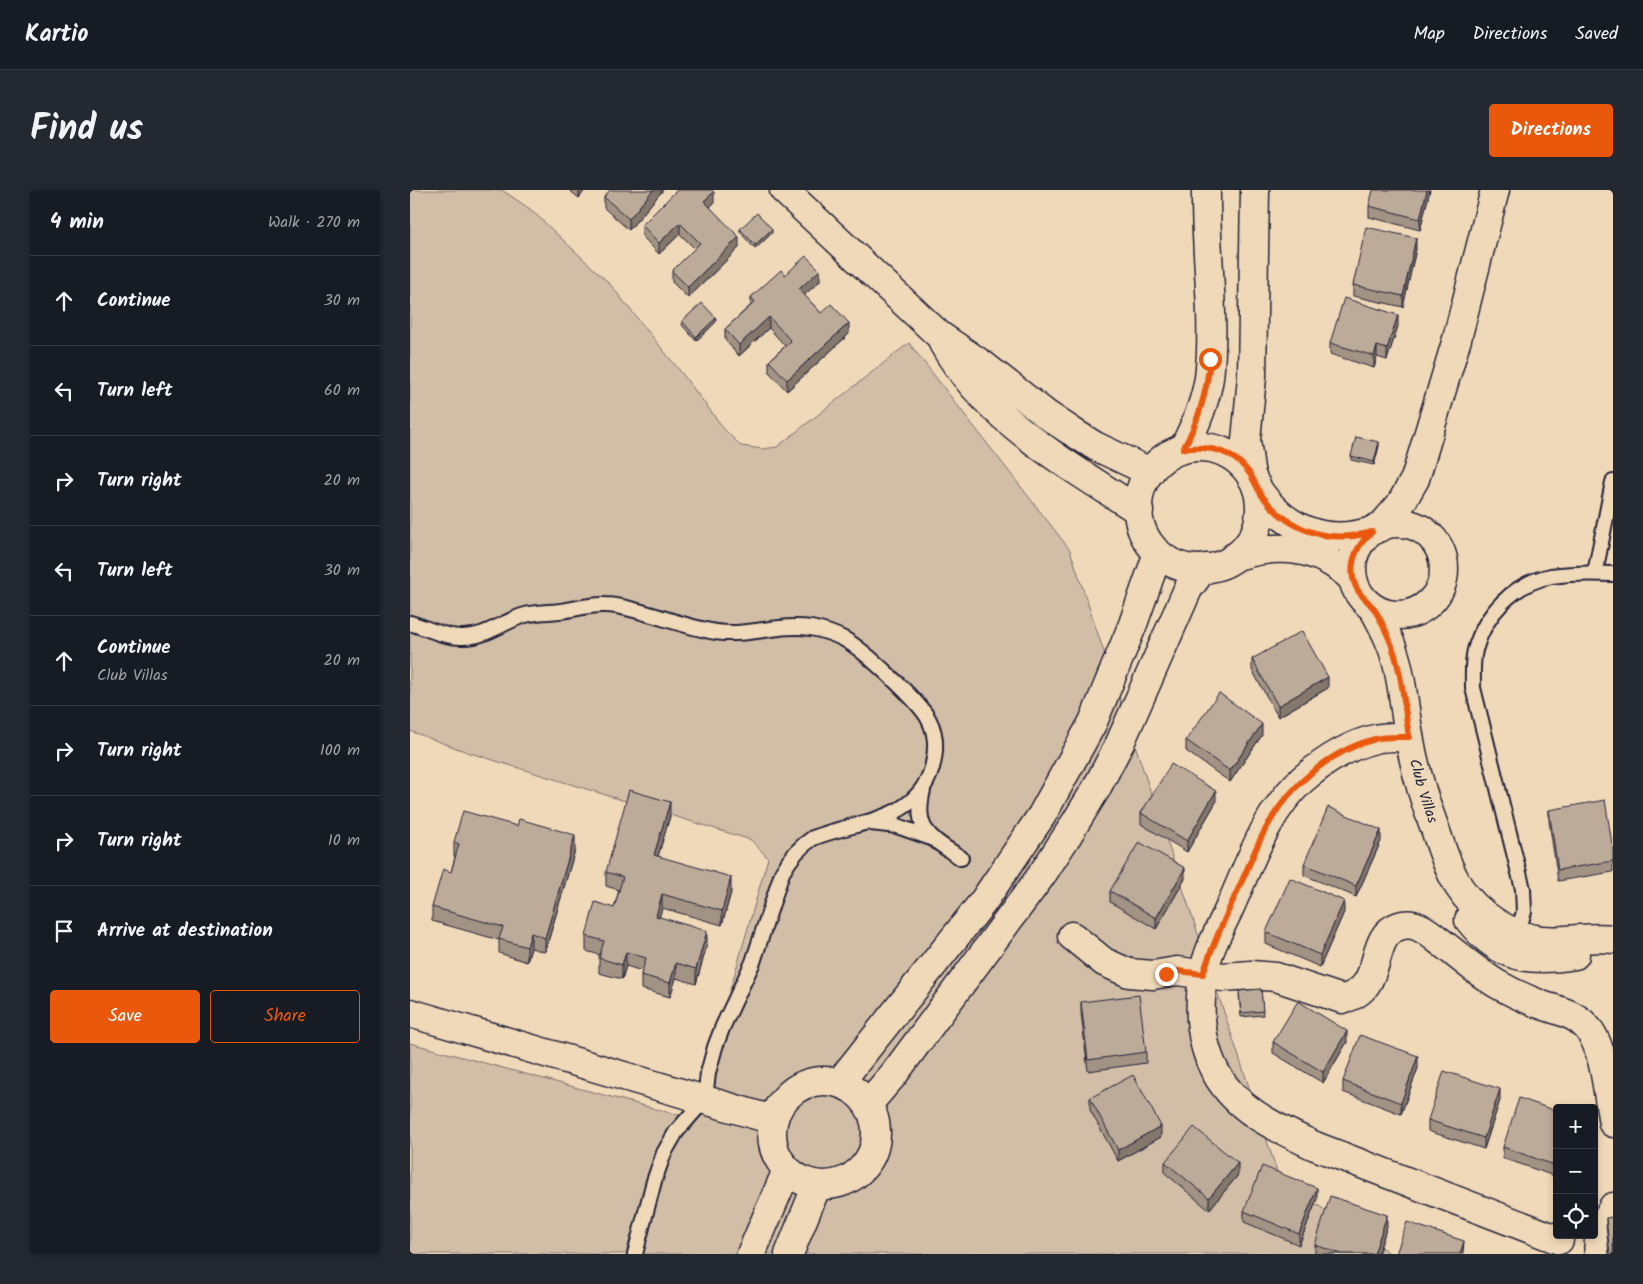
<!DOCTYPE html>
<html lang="en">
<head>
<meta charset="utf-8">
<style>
  :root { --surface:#171b24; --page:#242831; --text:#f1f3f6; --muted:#9ea1a6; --line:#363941; --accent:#ea580c }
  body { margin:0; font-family:Kalam,sans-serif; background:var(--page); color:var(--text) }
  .controls { position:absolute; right:15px; bottom:15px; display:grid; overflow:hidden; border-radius:5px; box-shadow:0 2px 8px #0003 }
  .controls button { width:45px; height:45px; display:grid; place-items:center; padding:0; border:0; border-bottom:1px solid var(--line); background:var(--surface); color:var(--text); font:25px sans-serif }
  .stop { position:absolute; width:15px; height:15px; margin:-11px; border:4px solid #ea580c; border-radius:50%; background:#fff }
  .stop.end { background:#ea580c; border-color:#fff; box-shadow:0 1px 5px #0008 }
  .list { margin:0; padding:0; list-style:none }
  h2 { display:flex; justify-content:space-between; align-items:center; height:65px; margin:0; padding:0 20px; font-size:21px }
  h2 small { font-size:16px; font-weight:400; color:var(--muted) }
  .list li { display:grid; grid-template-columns:32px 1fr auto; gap:15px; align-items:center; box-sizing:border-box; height:90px; padding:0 20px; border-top:1px solid var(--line) }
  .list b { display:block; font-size:19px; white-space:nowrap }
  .list p { margin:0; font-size:16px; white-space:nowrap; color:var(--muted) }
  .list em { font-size:16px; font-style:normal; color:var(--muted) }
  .actions { display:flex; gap:10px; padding:15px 20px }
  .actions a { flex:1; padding:11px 0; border:1px solid var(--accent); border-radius:5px; text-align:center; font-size:18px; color:var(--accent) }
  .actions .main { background:var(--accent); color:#fff }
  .icon { flex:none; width:28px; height:28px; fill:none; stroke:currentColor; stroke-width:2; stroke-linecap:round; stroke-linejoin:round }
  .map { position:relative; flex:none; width:1203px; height:1064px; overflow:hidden; border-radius:5px }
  header { display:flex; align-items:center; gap:30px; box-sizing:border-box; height:70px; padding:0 25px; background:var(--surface); border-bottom:1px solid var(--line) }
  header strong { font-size:24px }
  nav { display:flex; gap:28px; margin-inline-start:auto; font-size:18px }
  .intro { display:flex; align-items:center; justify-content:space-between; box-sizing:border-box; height:120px; padding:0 30px }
  h1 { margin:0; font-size:35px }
  .button { padding:12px 22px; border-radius:5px; background:var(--accent); color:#fff; font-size:18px; font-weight:700 }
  main { display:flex; gap:30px; padding:0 30px }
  aside { flex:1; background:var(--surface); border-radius:5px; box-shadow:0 2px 8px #0003 }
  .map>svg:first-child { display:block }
</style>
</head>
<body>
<header>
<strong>Kartio</strong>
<nav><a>Map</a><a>Directions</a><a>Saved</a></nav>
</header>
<div class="intro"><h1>Find us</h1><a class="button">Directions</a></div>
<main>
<aside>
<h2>4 min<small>Walk · 270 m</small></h2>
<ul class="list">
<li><svg class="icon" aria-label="ahead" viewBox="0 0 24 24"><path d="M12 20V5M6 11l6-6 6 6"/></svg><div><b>Continue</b></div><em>30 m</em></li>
<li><svg class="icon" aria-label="left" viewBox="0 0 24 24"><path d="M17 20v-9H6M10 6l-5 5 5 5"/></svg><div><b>Turn left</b></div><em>60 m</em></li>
<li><svg class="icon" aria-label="right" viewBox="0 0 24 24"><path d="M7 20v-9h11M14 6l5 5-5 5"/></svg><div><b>Turn right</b></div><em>20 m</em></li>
<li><svg class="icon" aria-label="left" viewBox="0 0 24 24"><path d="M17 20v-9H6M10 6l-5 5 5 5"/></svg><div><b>Turn left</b></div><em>30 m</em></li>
<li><svg class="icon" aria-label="ahead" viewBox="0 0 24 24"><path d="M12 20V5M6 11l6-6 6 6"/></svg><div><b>Continue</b><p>Club Villas</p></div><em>20 m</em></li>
<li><svg class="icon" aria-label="right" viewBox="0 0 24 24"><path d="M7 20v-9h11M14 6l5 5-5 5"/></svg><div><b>Turn right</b></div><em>100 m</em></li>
<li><svg class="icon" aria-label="right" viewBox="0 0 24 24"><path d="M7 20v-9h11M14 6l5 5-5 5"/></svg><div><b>Turn right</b></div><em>10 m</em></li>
<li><svg class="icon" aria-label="arrive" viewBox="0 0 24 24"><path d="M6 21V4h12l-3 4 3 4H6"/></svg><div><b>Arrive at destination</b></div></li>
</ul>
<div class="actions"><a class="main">Save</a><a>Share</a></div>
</aside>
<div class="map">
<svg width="1203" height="1064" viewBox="0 0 1203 1064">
  <rect width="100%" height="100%" fill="#f0d9b9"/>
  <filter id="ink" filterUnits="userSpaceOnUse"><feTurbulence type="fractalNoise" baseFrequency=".02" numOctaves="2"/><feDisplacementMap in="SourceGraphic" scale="10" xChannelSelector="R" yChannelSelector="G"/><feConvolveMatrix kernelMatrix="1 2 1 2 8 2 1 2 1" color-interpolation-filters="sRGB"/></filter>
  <g filter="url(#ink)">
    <path fill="#d2bea7" stroke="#7a7071" d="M0 0H92L120 19 199 93 274 186 315 240 331 256 352 259 367 257 499 153 660 360 870 990 981 1064H0V853L283 929 358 668 341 650 57 562 0 541Z"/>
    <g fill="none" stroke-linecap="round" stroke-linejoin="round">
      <defs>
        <g id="lane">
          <path d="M1185 383 1203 292"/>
          <path d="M0 433C17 438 34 447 51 447 74 448 91 433 112 426 126 421 142 423 157 420 170 418 182 414 195 415 208 415 220 419 232 422 257 429 281 438 306 442 338 447 369 433 401 438 412 440 424 444 434 449 453 459 510 512 519 530 527 545 526 563 522 578 506 633 447 630 403 648 389 657 380 668 372 683L343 772 313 836 305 857 298 883 295 909 266 942 254 963 244 991 225 1064"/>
          <path d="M513 600C503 641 521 648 551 668"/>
          <path d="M461 633 487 636 521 648"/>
          <path d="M1107 744 1114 722 1113 699 1063 498C1063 485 1062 472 1065 460 1075 424 1104 393 1141 386 1162 383 1182 383 1203 384"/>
        </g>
        <g id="street">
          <path d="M374 0 529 145 573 175 637 225 661 241 685 256 740 282"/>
          <path d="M533 153C577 231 656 273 729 321"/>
          <path d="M847 298C874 339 914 356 962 341"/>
          <circle cx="988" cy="379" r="46"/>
          <path d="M971 337 990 315 1005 289 1047 149 1085 0"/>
          <path d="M824 367C869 352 908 356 943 389"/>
          <path id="s1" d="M963 418C972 434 980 449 985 466 993 492 994 519 999 545 1004 576 1013 607 1024 636 1030 653 1035 670 1043 686 1057 716 1088 739 1120 748 1148 755 1175 745 1203 749"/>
          <path d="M999 547C988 547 975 546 965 549 939 555 913 572 893 589 856 622 840 673 820 717 810 739 796 763 793 787 788 820 790 853 806 883 827 921 867 938 905 956L1149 1050"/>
          <path d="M1059 730C1089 768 1119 773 1165 765"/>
          <path d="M662 746 694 772 719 783 743 785 767 781 813 787 841 785 866 787 932 809C977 800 956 747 989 736 1006 730 1019 743 1032 753 1050 767 1067 782 1087 794 1101 802 1116 809 1132 815 1152 822 1166 823 1180 841 1195 862 1198 907 1203 933"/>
          <path d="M0 823 363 930"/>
          <path d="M1189 1064C1186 1046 1195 1032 1203 1017"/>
        </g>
        <g id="secondary">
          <circle cx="789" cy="318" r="61"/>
          <path d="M773 259C785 237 795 213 799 188 806 128 795 61 796 0"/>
          <path d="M841 286 836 250 842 187 845 0"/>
          <circle cx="414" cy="943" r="52"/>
          <path d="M430 892 573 712 632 625 683 532 723 434 748 363"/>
          <path d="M458 914 484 884 631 686 659 643 686 599 710 553 778 399 789 384 796 378"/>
          <path d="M341 1064 377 980"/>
          <path d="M379 1064 407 995"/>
        </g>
      </defs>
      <use href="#lane" stroke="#22223b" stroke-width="18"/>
      <use href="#street" stroke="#22223b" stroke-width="31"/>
      <use href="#secondary" stroke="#22223b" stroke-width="31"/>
      <use href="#lane" stroke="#f0d9b9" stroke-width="14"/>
      <use href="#street" stroke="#f0d9b9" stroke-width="28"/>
      <use href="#secondary" stroke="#f0d9b9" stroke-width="28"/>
    </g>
    <g fill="#a39384" stroke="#22223b">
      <path d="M159 0H175L169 8Z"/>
      <path d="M253 0 219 40 194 18V7Z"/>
      <path d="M1020 0 1010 40 959 27V16Z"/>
      <path d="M304 13 300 17 329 58 278 108 262 92V81L285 59 270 44 249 64 232 46V35Z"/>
      <path d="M330 39 362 43 345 59 330 42Z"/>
      <path d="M1006 59 993 117 943 106V95Z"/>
      <path d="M375 85 410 91 394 105 411 123 439 144 377 201 359 182V171L375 156 359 138 329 166 315 150V139L341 115V107Z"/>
      <path d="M272 131 306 132 286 151 272 135Z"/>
      <path d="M988 136 977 170 967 167 964 178 920 164V153Z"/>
      <path d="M969 256 964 275 941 270V266Z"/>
      <path d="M842 469 918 498 868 527 842 480Z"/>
      <path d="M852 545 820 592 776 561V550Z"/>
      <path d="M806 612 777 662 731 634V623Z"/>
      <path d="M1139 620 1203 660V682L1148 691 1139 631Z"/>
      <path d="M260 626 248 666 321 702 312 735 252 718 249 727 297 755 286 794 266 788 260 807 231 799V785L232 781 216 776 212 789 189 783V768L190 765 176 761V746L204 718 209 700 196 696V682Z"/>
      <path d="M971 651 946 707 894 685V674Z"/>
      <path d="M44 652 165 660 135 762 121 758 117 772 89 763V750L22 731V717L41 682 45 667 44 666Z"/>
      <path d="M775 689 746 739 700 712V701Z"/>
      <path d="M934 722 910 777 856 754V742Z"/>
      <path d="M851 799 853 825 831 827 829 804Z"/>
      <path d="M671 812 736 862V873L678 881 671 823Z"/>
      <path d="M863 852H937L913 893 863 863Z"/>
      <path d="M1008 878 991 924 933 902V891Z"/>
      <path d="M680 908 751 947 708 971 680 920Z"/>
      <path d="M1090 910 1074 959 1018 941V930Z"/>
      <path d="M1147 921V987L1093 968V957Z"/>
      <path d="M755 972 828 985 799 1020 755 983Z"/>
      <path d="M907 1009 889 1055 834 1032V1021Z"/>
      <path d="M1196 1028 1203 1064H1199L1196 1035Z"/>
      <path d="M977 1036 968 1064H905V1055Z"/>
    </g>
    <g fill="#84786c" stroke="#22223b">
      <path d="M169 0H175L169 8Z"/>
      <path d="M243 0H253L219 40V29Z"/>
      <path d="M1017 0H1020L1010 40V29Z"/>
      <path d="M304 2V13L294 22V11Z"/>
      <path d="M270 33V44L249 64V53Z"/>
      <path d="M362 39V43L345 59V55Z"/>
      <path d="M329 47V58L278 108V97Z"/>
      <path d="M1006 48V59L993 117V106Z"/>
      <path d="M410 80V91L389 110V99Z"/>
      <path d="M988 125V136L977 170V159Z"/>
      <path d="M359 127V138L329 166V155Z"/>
      <path d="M306 128V132L286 151V147Z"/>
      <path d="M439 133V144L377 201V190Z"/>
      <path d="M967 156V167L964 178V166Z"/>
      <path d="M969 252V256L964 275V272Z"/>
      <path d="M918 487V498L868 527V516Z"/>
      <path d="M852 534V545L820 592V581Z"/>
      <path d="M806 601V612L777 662V651Z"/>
      <path d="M260 612V626L244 680V665Z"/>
      <path d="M971 640V651L946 707V696Z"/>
      <path d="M165 645V660L135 762V748Z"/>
      <path d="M775 678V689L746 739V728Z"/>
      <path d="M321 687V702L312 735V721Z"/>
      <path d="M252 704V718L246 740V726Z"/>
      <path d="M934 711V722L910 777V765Z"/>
      <path d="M297 741V755L286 794V779Z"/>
      <path d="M121 743V758L117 772V757Z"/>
      <path d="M216 762V776L212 789V775Z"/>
      <path d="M266 773V788L260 807V793Z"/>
      <path d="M937 841V852L913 893V882Z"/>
      <path d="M1008 866V878L991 924V913Z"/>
      <path d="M1090 899V910L1074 959V948Z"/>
      <path d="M751 936V947L708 971V960Z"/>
      <path d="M828 973V985L799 1020V1008Z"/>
      <path d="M907 998V1009L889 1055V1044Z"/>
      <path d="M977 1025V1036L968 1064H964Z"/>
      <path d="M1054 1051 1053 1064H1050Z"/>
    </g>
    <g fill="#bdab9a" stroke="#22223b">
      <path d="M200 0H243L219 29 194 7Z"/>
      <path d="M267 0H302L304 2 294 11 329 47 278 97 262 81 290 53 270 33 249 53 232 35Z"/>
      <path d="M963 0H1017L1010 29 959 16Z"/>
      <path d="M347 23 362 39 345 55 330 39Z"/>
      <path d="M956 37 1006 48 993 106 943 95Z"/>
      <path d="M396 66 410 80 389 99 411 123 421 114 439 133 377 190 359 171 381 151 359 127 329 155 315 139 345 112 341 107 371 80 375 85Z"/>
      <path d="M934 108 988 125 977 159 967 156 964 166 920 153Z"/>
      <path d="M292 113 306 128 286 147 272 131Z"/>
      <path d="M946 247 969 252 964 272 941 266Z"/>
      <path d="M892 441 918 487 868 516 842 469Z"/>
      <path d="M809 503 852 534 820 581 776 550Z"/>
      <path d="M761 574 806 601 777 651 731 623Z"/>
      <path d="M219 600 260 612 244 665 321 687 312 721 252 704 246 726 297 741 286 779 266 773 260 793 231 785 236 768 216 762 212 775 189 768 194 751 176 746 185 712 204 718 213 687 196 682Z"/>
      <path d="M1195 610 1203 660V671L1148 680 1139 620Z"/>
      <path d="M918 617 971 640 946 696 894 674Z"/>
      <path d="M53 621 107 636 109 629 165 645 135 748 121 743 117 757 89 749 93 737 22 717 33 679 41 682 49 654 44 652Z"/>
      <path d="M729 652 775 678 746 728 700 701Z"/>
      <path d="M880 688 934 711 910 765 856 742Z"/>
      <path d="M851 799 853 821 831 823 829 801Z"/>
      <path d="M729 805 736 862 678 870 671 812Z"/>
      <path d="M888 811 937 841 913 882 863 852Z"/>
      <path d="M950 845 1008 866 991 913 933 891Z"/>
      <path d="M1034 881 1090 899 1074 948 1018 930Z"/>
      <path d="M723 885 751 936 708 960 680 908Z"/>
      <path d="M1109 908 1147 921V976L1093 957Z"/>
      <path d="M784 937 828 973 799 1008 755 972Z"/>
      <path d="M852 976 907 998 889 1044 834 1021Z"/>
      <path d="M920 1006 977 1025 964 1064H932L905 1055Z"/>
      <path d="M1203 1027V1064H1200L1196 1028Z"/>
      <path d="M997 1032 1054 1051 1050 1064H986Z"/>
    </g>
  </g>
  <g fill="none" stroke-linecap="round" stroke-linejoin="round" filter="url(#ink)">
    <path stroke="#ea580c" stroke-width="6" d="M756 784 768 781 793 784C803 753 817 723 831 693 840 674 847 653 858 635 880 595 920 561 965 549 975 546 988 547 999 547 994 514 992 478 978 446 974 437 970 428 964 419 956 408 946 404 943 388 940 369 948 354 962 342 921 354 880 342 853 307 848 300 845 292 840 284 824 261 799 255 773 259 789 231 797 201 800 169"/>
  </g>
  <g text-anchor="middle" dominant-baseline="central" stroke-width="4" stroke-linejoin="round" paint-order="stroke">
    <g font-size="15" fill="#22223b" stroke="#f0d9b9">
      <text stroke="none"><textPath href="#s1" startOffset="191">Club Villas</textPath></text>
    </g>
  </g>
</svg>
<div class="controls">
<button>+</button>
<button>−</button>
<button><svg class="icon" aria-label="locate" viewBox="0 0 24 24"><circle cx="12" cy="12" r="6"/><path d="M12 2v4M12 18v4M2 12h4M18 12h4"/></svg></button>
</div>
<div class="stop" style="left:800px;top:169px"></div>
<div class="stop end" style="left:756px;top:784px"></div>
</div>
</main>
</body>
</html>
